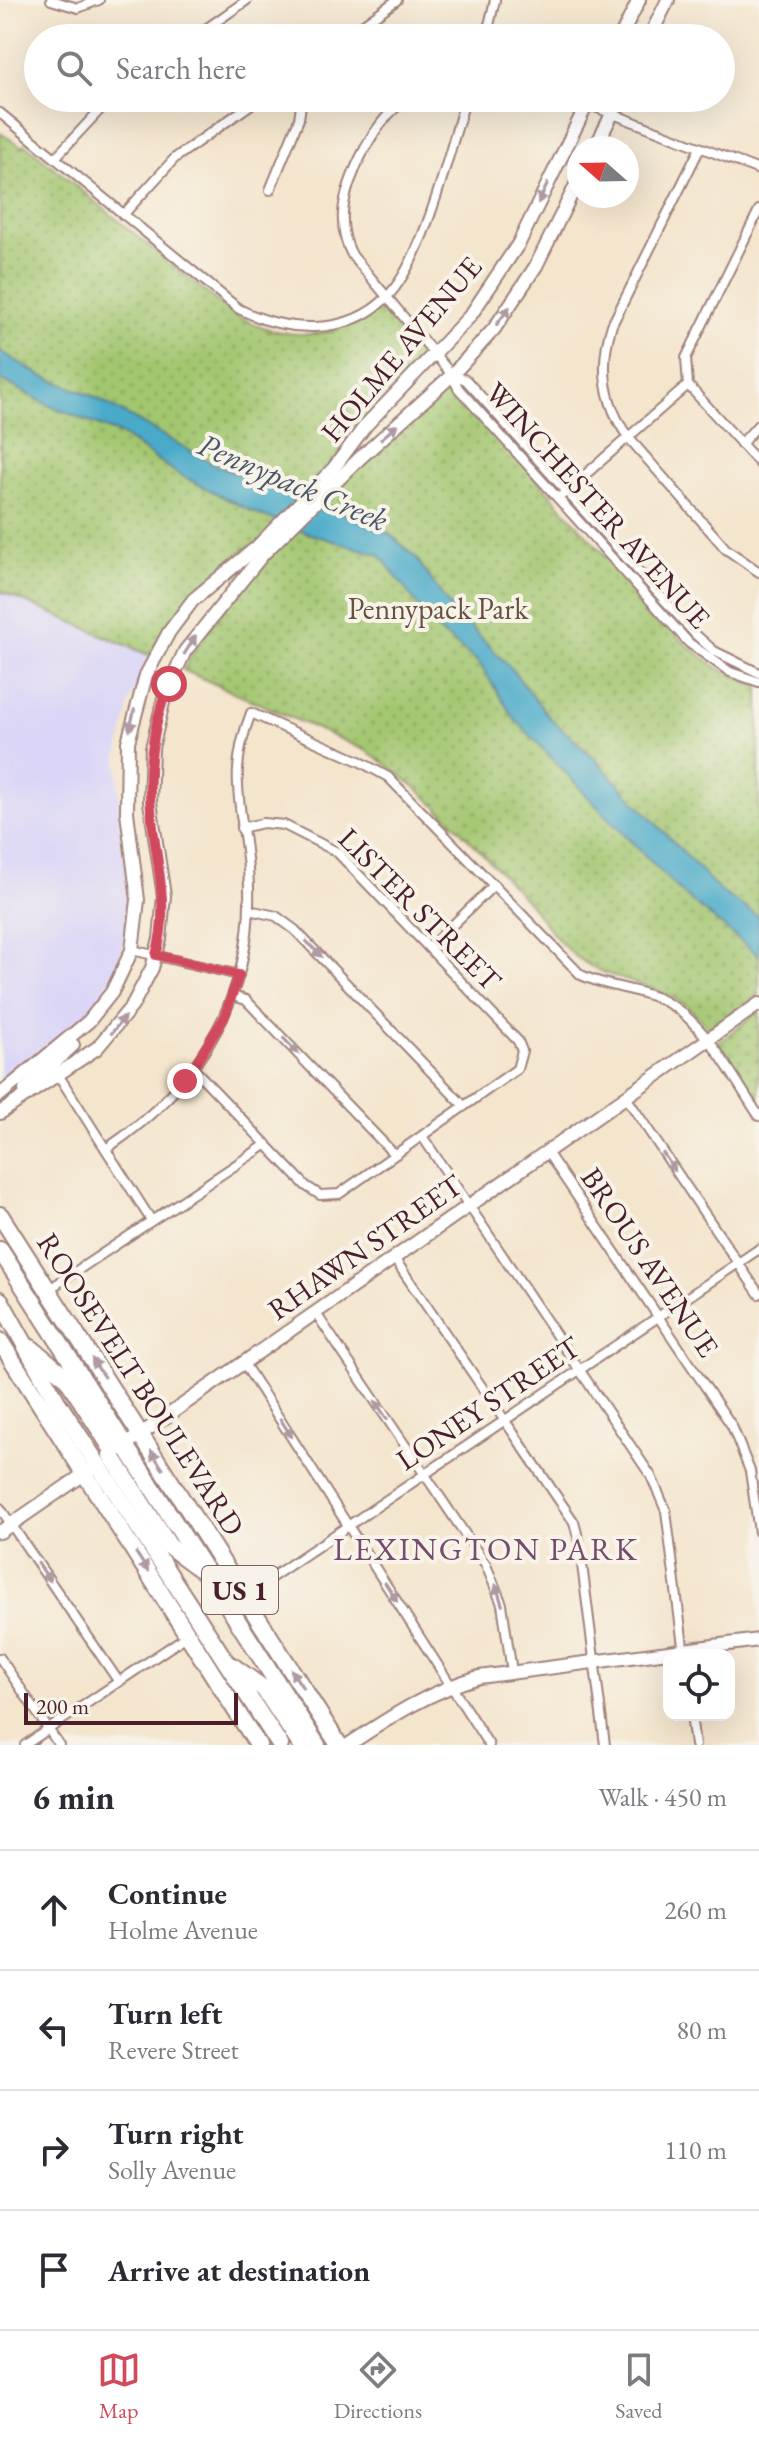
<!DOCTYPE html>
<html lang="en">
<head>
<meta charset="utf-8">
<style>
  :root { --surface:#fff; --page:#f7f7f7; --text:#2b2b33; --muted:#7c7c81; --line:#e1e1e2; --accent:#d1495b }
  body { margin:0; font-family:"EB Garamond",serif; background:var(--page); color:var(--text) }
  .controls { position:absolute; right:24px; bottom:24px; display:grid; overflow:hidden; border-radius:16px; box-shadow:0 8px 32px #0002 }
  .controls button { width:72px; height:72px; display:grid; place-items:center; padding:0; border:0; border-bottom:2px solid var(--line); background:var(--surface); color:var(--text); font:40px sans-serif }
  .compass { position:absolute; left:567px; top:136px; width:72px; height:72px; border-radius:50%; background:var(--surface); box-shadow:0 8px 32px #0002; rotate:290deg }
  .scale { position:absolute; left:24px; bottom:20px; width:214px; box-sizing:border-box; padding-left:8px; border:4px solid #4a1f2b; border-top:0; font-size:22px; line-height:28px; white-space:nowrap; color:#4a1f2b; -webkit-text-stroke:6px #f7f3e8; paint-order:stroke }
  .stop { position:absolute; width:24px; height:24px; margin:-18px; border:6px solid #d1495b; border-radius:50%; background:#fff }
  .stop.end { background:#d1495b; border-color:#fff; box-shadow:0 2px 8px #0008 }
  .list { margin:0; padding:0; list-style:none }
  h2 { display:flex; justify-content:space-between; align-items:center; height:104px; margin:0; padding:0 32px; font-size:34px }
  h2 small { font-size:26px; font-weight:400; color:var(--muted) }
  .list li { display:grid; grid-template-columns:52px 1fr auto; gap:24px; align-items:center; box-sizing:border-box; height:120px; padding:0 32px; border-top:2px solid var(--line) }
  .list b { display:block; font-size:30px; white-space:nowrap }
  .list p { margin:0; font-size:26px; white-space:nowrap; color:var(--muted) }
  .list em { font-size:26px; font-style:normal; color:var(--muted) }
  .icon { flex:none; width:44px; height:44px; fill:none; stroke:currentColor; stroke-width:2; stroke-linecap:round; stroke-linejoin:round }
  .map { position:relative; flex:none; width:759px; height:1745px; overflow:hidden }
  .search { position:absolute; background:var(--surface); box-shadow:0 8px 32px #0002; left:24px; right:24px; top:24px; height:88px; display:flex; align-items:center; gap:20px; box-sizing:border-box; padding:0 28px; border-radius:44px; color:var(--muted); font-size:30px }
  .sheet { height:584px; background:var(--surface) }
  nav { display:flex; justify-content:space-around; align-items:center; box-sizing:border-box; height:112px; border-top:2px solid var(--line); background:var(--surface); font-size:22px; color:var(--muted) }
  nav a { display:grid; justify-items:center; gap:4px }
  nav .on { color:var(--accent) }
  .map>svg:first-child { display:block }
</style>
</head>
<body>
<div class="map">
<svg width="759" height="1745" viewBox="0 0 759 1745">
  <defs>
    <pattern id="park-dots" width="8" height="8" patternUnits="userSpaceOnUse" patternTransform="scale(2)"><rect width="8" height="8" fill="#a3c66f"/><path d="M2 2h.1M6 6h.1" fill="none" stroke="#87a05b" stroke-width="1.8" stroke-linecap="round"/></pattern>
  </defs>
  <rect width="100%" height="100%" fill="#f7f3e8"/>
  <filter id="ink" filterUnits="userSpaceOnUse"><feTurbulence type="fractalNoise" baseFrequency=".0125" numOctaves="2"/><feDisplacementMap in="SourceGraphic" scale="16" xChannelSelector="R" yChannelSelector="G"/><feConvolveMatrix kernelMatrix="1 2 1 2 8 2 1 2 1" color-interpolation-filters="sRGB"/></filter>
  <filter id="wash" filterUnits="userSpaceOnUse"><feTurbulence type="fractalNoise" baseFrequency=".006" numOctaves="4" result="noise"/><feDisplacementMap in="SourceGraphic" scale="32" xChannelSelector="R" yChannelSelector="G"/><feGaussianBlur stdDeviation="1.8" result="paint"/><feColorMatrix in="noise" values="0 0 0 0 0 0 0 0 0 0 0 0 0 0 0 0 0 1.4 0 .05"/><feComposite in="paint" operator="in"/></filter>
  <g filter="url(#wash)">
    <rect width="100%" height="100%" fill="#f4e5cd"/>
    <path fill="#dbd6f7" d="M0 572 161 631 130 700 118 756 120 829 131 901 121 954 102 995 86 1014 0 1080Z"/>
    <g fill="url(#park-dots)" stroke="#76724d" stroke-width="2">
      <path d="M0 133 23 147 25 144 231 313C263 330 295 340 332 331 349 327 374 306 390 312L426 354 350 435 339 453 341 481 380 453 447 386 452 385 684 643 719 669 759 686V995L708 1029C673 979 622 990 578 958 557 943 542 918 525 899 476 847 426 788 365 750L183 670 203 637 260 564 249 547 200 585 149 655 0 591Z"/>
      <path d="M759 1011V1102L718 1043Z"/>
    </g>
    <path fill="#4aaac9" stroke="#4a647a" stroke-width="2" d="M0 351 42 376 93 396 210 462 277 492 326 506 391 535 416 558 448 604 509 666 550 718 592 756 720 891 759 917V956L684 895 610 820 513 717 479 663 433 626 380 555 307 533 251 511 178 474 120 434 48 405 0 379Z"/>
  </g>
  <g filter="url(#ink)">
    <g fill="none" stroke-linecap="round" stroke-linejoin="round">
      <defs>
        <g id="street">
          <path d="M51 0 78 8 99 0"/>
          <path d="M193 38 247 0"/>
          <path d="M344 38 397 0"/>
          <path d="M486 38 495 0"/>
          <path d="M411 98C378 111 345 179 343 213 342 229 345 242 352 255L452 375 458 388 689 643 730 672 759 682"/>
          <path d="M587 104 759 170"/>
          <path d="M0 113 239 309C285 332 346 338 387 297 425 258 449 151 466 98"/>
          <path d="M700 148 612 325C599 365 604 403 628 437L726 549 759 572"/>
          <path d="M55 158 111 98"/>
          <path d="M270 190 299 119 302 98"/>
          <path d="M123 215 175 158 260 98"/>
          <path d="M453 375 466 380 696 635 714 651 759 673"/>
          <path d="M688 385 759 463"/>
          <path d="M741 444 759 424"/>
          <path d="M562 495 688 385 686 358 759 210"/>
          <path d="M249 910 276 916 295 930 464 1106"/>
          <path d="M429 948 494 885"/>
          <path d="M132 950 239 975"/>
          <path d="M233 996 246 1000 394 1154"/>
          <path d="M194 1069 306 1186 320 1195 339 1194 517 1069 522 1051 518 1041 337 852 284 825 263 823 241 828"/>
          <path d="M57 1073 151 1220"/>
          <path d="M626 1097 759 1294"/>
          <path d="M422 1136 651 1476 666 1511 684 1654"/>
          <path d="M106 1149C203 1084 258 989 248 869 243 807 226 777 251 713L359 761 388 777 581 975C608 988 639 988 664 1001 706 1022 733 1078 759 1116"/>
          <path d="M547 1152 732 1426 750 1471 759 1532"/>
          <path d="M394 1258 574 1522 579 1541 605 1745"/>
          <path d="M48 1290 267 1144"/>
          <path d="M315 1312 486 1565 502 1604 512 1672"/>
          <path d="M243 1362 489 1745"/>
          <path d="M0 1508 119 1682"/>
          <path d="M244 1596 759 1249"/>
          <path d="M0 1658 59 1745"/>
          <path d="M691 1715 695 1745"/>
          <path d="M25 1745 188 1635"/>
        </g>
        <g id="secondary">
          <path d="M620 38 639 0"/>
          <path d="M649 38 668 0"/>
          <path d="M595 148 620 98"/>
          <path d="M25 1090 73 1045"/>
          <path d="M0 1095 89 1021 112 992 132 950 138 900 127 812 128 742 146 675 169 632 193 600 256 548 333 469 366 425 470 316 519 243 590 98"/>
          <path d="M0 1113 97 1048 132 1006 152 968 160 939 164 896 150 802 152 748 165 694 185 651 263 554 360 458 452 375 494 329 536 266 579 179"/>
          <path d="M118 1450 759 1004"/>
          <path d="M0 1532 90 1470"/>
          <path d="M348 1745C390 1717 430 1691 479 1677L759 1640"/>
        </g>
        <g id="highway">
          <path d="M0 1215 339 1745"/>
          <path d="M0 1250 317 1745"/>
          <path d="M0 1300 56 1400 280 1745"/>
          <path d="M0 1341 258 1745"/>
          <path d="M31 1348 66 1377 114 1452"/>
          <path d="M111 1455 169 1546 203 1571"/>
          <path d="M231 1665 264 1689 301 1745"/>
        </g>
      </defs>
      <use href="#street" stroke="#9f827c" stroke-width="12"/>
      <use href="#secondary" stroke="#9f827c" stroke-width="16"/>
      <use href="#highway" stroke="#9f827c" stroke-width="20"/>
      <use href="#street" stroke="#fff" stroke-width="8"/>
      <use href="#secondary" stroke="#fff" stroke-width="12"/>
      <use href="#highway" stroke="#fff" stroke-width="16"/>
    </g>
    <defs><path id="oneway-solid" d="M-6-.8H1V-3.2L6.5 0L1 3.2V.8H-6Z" transform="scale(2)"/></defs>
    <g fill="#ae9aa0">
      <use href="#oneway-solid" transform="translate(543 193) rotate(116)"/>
      <use href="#oneway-solid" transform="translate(503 316) rotate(-54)"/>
      <use href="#oneway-solid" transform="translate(389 432) rotate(-41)"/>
      <use href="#oneway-solid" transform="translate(190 645) rotate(-58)"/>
      <use href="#oneway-solid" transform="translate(132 720) rotate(103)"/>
      <use href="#oneway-solid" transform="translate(314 949) rotate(46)"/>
      <use href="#oneway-solid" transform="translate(118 1025) rotate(-52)"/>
      <use href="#oneway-solid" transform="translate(291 1046) rotate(46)"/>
      <use href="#oneway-solid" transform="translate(669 1162) rotate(56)"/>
      <use href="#oneway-solid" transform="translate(98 1368) rotate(-123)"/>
      <use href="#oneway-solid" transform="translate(381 1410) rotate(-124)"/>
      <use href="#oneway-solid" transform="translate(286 1428) rotate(57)"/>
      <use href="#oneway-solid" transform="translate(157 1460) rotate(-123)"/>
      <use href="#oneway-solid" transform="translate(142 1562) rotate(57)"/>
      <use href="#oneway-solid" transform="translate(44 1572) rotate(56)"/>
      <use href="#oneway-solid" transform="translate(391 1592) rotate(57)"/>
      <use href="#oneway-solid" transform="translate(499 1595) rotate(-108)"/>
      <use href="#oneway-solid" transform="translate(297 1679) rotate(-123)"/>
    </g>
  </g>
  <g fill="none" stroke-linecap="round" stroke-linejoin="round" filter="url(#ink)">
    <path stroke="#d1495b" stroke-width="10" d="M169 684C152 726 146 774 152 819 157 867 170 908 156 955L239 975 224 1018 185 1081"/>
  </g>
  <g text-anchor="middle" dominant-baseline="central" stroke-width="8" stroke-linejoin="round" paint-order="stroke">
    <rect fill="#f7f3e8" stroke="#7e5f64" stroke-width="2" x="202" y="1566" width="76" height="48" rx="6"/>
    <g font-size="28" font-weight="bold" fill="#4a1f2b">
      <text x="240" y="1590">US 1</text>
    </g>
    <g font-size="30" fill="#4a1f2b" stroke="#f7f3e8">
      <text transform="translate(401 349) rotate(-50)">HOLME AVENUE</text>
      <text transform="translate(598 505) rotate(48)">WINCHESTER AVENUE</text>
      <text transform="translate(420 909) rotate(45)">LISTER STREET</text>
      <text transform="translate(365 1247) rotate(-35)">RHAWN STREET</text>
      <text transform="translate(650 1262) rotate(56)">BROUS AVENUE</text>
      <text transform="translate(141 1384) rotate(57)">ROOSEVELT BOULEVARD</text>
      <text transform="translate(488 1403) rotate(-34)">LONEY STREET</text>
    </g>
    <g font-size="30" fill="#65513f" stroke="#f7f3e8">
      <text x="438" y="608">Pennypack Park</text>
    </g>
    <g font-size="32" font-style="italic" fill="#4a576a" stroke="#f7f3e8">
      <text transform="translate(293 482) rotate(23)">Pennypack Creek</text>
    </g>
    <g font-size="32" letter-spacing="2" fill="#754c6d" stroke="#f7f3e8">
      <text x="486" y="1549">LEXINGTON PARK</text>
    </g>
  </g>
</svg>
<div class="controls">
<button><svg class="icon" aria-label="locate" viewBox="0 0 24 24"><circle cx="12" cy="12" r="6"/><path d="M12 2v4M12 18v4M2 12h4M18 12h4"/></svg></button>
</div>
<svg class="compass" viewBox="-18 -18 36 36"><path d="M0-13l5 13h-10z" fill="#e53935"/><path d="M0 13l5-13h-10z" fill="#7c7c81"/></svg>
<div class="scale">200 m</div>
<div class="stop" style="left:169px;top:684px"></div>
<div class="stop end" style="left:185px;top:1081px"></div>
<div class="search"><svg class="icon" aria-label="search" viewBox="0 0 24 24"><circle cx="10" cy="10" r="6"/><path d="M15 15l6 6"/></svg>Search here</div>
</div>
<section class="sheet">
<h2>6 min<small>Walk · 450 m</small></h2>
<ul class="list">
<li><svg class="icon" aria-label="ahead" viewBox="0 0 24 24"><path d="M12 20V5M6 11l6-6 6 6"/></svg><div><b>Continue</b><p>Holme Avenue</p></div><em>260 m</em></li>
<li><svg class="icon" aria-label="left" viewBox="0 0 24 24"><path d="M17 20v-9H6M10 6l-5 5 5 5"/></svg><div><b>Turn left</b><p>Revere Street</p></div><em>80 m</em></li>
<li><svg class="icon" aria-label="right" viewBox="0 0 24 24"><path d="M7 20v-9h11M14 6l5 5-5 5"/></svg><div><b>Turn right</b><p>Solly Avenue</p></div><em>110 m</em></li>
<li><svg class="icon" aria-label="arrive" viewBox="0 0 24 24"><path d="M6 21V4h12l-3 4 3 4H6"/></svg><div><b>Arrive at destination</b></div></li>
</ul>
</section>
<nav>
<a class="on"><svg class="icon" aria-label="map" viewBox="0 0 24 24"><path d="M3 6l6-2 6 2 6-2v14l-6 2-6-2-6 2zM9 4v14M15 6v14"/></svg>Map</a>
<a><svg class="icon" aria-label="directions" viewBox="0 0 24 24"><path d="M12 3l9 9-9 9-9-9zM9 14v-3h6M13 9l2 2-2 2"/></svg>Directions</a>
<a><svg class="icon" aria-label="saved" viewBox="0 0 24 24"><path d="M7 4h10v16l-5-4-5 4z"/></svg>Saved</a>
</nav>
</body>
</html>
